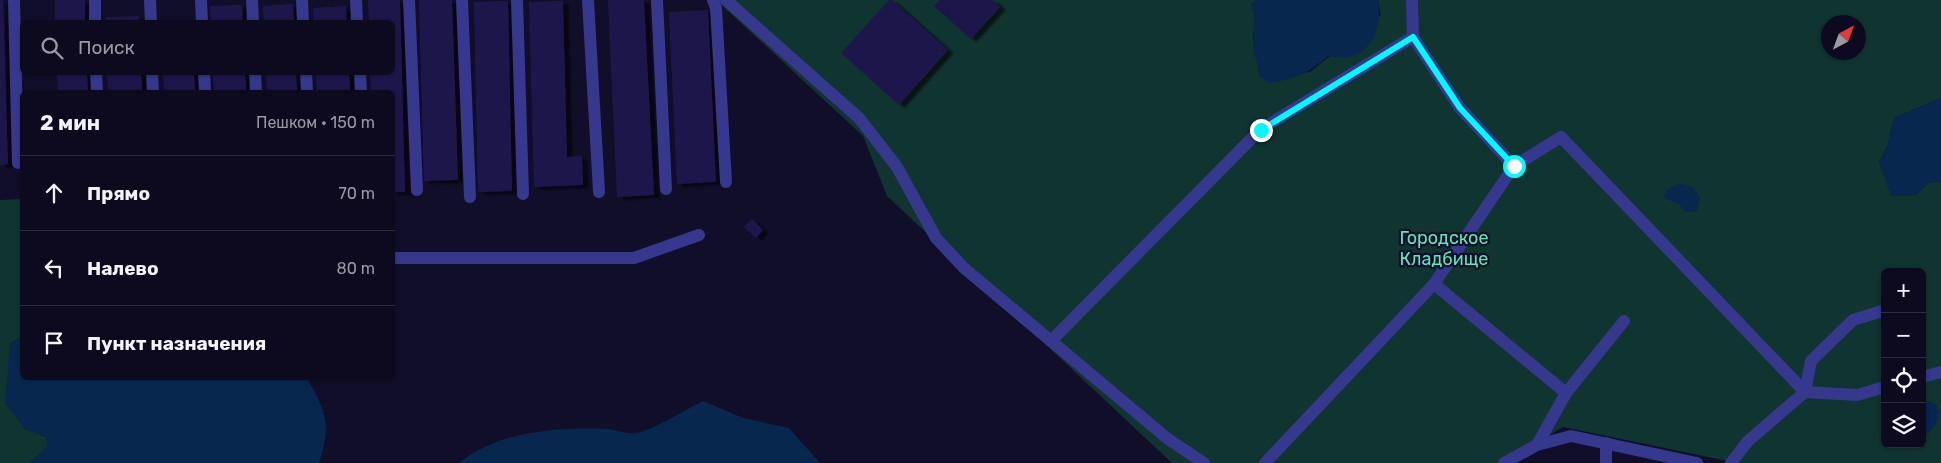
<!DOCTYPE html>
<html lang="ru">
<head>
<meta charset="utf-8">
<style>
  :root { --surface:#0d0a20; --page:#161329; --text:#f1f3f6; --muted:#9a9aa5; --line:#2d2b3e }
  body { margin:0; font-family:Rubik,sans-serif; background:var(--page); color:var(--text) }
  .controls { position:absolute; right:15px; bottom:15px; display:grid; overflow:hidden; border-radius:8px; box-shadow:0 1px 4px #0004 }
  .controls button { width:45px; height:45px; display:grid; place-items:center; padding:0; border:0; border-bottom:1px solid var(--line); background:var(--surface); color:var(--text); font:25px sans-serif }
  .compass { position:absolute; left:1821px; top:15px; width:45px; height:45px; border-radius:50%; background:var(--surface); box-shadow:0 1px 4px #0004; rotate:41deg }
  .stop { position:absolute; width:15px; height:15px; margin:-11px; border:4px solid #03f8ff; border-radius:50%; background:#fff }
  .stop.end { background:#03f8ff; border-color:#fff; box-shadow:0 1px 5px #0008 }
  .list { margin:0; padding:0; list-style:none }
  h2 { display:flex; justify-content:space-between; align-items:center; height:65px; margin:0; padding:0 20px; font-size:21px }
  h2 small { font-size:16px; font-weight:400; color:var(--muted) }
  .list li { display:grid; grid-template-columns:32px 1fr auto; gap:15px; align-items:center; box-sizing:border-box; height:75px; padding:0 20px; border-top:1px solid var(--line) }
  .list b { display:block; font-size:19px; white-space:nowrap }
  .list em { font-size:16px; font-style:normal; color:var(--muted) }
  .icon { flex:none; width:28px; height:28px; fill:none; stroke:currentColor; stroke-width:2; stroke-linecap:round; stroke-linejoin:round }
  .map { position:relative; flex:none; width:1941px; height:463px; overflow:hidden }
  .search { position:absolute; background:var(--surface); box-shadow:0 1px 4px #0004; left:20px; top:20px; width:375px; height:55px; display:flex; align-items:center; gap:12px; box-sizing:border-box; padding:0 18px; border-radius:8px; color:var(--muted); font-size:19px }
  .panel { position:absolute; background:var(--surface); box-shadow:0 1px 4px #0004; left:20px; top:90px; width:375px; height:290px; border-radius:8px }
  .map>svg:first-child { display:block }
</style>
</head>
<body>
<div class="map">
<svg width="1941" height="463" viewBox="0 0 1941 463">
  <defs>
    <filter id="shadow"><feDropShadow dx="5.5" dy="3" stdDeviation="1" flood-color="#0009"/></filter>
  </defs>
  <rect width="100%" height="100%" fill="#110e2a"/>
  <g fill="#103430" fill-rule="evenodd">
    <path d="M716 0H1257L1251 4 1256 15 1253 36 1260 77 1310 72 1381 15 1378 0H1941V98L1894 118 1888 145 1879 162 1915 196 1928 183 1941 181V463H1737L1563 427 1504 463H1172L887 196 863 136ZM1828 22H1858V52H1828ZM1885 272H1922V444H1885Z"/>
    <path d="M22 199V336L10 344 9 366 25 429 46 437 48 446 30 463H0V200Z"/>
  </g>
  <g fill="#08274f">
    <path d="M1257 0H1378C1384 34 1365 66 1328 56 1306 75 1298 78 1270 83L1260 77C1260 68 1256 61 1254 53 1251 35 1258 21 1251 4Z"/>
    <path d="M1941 98V181L1928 183 1915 196H1891L1879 162 1888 145 1894 118Z"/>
    <path d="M1680 183 1693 187 1700 198 1697 211 1685 212 1679 204 1664 198 1666 190Z"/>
    <path d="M22 336V378H307C326 412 332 424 319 463H30L48 446 46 437 25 429 5 403 10 344Z"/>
    <path d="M703 401 743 418 789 428 820 463H459C497 431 561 427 608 429 617 430 630 435 638 433 654 429 687 409 703 401Z"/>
    <path d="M1926 401 1934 403 1940 411C1939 421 1933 432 1922 436V403Z"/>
  </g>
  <g fill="#1f184c" filter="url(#shadow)">
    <path d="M0 0H3L8 164 0 165Z"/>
    <rect x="55" y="0" width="30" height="22"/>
    <path d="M368 0H400L405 192H392V92H371L370 72H392V22H369Z"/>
    <path d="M419 0H452L458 180 424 181Z"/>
    <path d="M608 0H644L654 195 617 197Z"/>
    <path d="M889 0H892L948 50 899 105 841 53Z"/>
    <path d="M940 0H993L1000 7 971 39 934 6Z"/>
    <path d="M508 1 512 191 478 192 474 2Z"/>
    <path d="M563 1 567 157 582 156 583 185 534 187 529 2Z"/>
    <path d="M293 4 294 22H264L263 6Z"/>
    <path d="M242 5 243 22H211L210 6Z"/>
    <path d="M346 6 347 22H314L313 8Z"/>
    <path d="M708 10 716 182 677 184 669 12Z"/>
    <path d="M139 16V22H106V17Z"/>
    <path d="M57 72H87L88 92H58Z"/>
    <path d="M107 72H141L142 92H108Z"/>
    <path d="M163 72H194L195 92H164Z"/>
    <path d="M213 72H245L246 92H214Z"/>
    <path d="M266 72H296L297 92H267Z"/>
    <path d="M316 72H349L350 92H317Z"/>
    <path d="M752 219 763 230 756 238 744 227Z"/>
  </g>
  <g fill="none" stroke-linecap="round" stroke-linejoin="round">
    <g stroke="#35388d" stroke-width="12">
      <path d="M14 0 18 163"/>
      <path d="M95 0V22"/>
      <path d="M150 0 151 22"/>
      <path d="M201 0 202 22"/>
      <path d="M252 0 253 22"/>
      <path d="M302 0 303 22"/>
      <path d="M356 0 357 22"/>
      <path d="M409 0 417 190"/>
      <path d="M462 0 470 197"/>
      <path d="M517 0 523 194"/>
      <path d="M588 0 599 192"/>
      <path d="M657 0 666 189"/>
      <path d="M713 0 716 8 726 182"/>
      <path d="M726 0 859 118 897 167 936 238 964 268 1168 439 1204 463"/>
      <path d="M1412 0 1413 37"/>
      <path d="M96 72 97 92"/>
      <path d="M152 72 153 92"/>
      <path d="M204 72 205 92"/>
      <path d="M255 72 256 92"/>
      <path d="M306 72 307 92"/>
      <path d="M360 72 361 92"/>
      <path d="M392 258H634L699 235"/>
      <path d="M1434 284 1566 393"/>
      <path d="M1885 310 1853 320 1811 361 1805 392 1857 395 1885 387"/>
      <path d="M1051 341 1261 129 1413 37 1460 108 1514 166"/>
      <path d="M1922 377 1941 372"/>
      <path d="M1606 443V463"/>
      <path d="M1537 445 1566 393 1624 321"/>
      <path d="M1265 463 1434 284 1514 166 1561 137 1805 392 1748 441 1731 463"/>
      <path d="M1504 463 1537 445 1571 436 1697 463"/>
    </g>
  </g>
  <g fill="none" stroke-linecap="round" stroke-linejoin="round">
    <path stroke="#03f8ff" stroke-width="6" d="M1261 130 1413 37 1460 108 1514 166"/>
  </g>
  <g text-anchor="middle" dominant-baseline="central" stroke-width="4.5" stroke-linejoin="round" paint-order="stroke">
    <g font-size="18" fill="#58eabb" stroke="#110e2a">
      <text x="1444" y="238">Городское<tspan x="1444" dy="21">Кладбище</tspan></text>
    </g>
  </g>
</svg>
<div class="controls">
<button>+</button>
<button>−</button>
<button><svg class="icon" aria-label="locate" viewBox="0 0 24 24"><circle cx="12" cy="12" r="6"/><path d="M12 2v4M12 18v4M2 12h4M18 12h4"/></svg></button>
<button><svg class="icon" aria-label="layers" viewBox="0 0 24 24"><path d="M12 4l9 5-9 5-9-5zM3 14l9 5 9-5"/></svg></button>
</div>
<svg class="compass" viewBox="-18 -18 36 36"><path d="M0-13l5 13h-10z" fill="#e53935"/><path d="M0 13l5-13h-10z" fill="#9a9aa5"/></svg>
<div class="stop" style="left:1514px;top:166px"></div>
<div class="stop end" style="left:1261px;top:130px"></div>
<div class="search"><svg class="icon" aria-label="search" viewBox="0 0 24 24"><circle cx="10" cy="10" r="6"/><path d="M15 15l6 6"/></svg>Поиск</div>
<section class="panel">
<h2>2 мин<small>Пешком · 150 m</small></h2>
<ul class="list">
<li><svg class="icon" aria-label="ahead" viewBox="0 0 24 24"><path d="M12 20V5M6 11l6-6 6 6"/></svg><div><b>Прямо</b></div><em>70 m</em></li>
<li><svg class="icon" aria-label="left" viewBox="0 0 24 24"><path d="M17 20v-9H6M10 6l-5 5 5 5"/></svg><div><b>Налево</b></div><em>80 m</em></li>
<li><svg class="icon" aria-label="arrive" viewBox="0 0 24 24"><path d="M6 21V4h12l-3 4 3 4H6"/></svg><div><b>Пункт назначения</b></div></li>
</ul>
</section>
</div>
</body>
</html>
